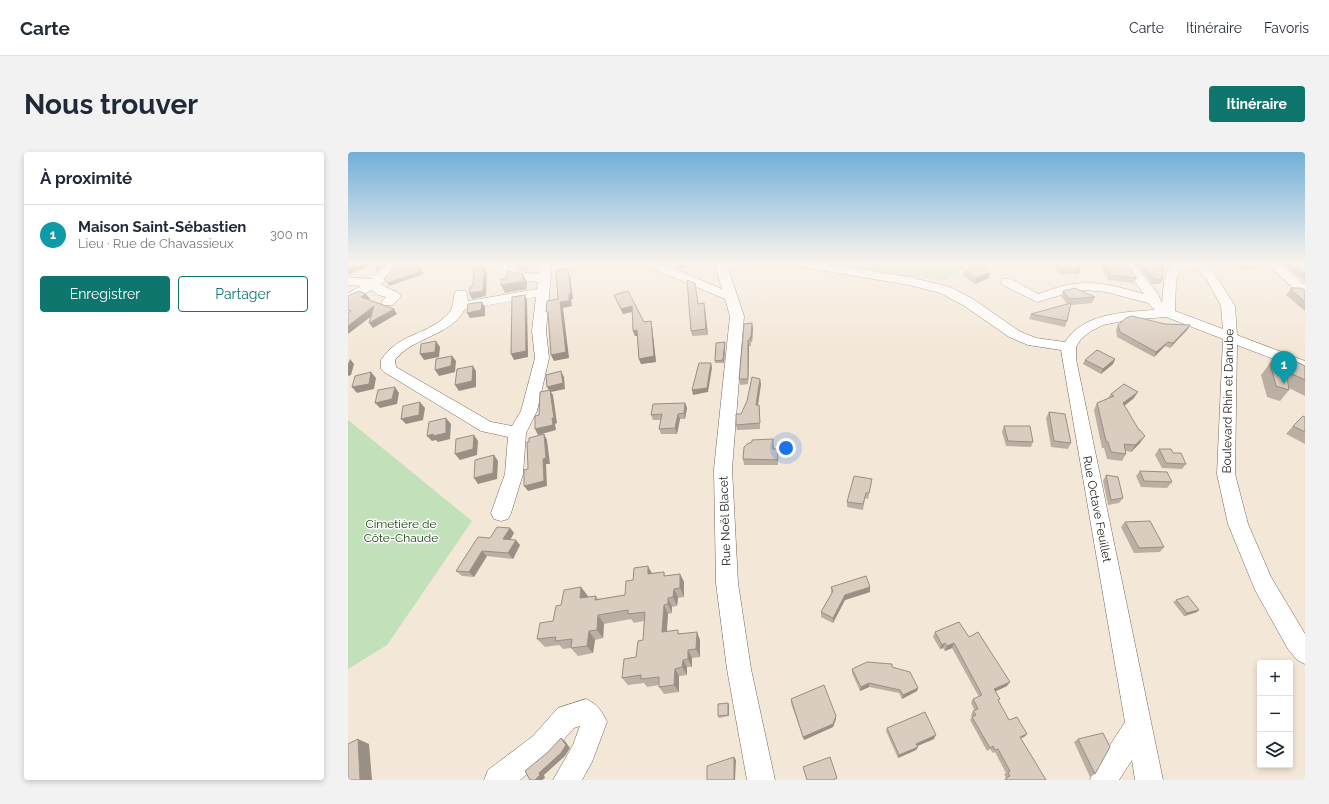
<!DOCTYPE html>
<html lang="fr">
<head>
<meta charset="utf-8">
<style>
  :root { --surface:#fff; --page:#f2f2f3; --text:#1f2937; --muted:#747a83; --line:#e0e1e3; --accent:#0f766e }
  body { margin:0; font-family:Raleway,sans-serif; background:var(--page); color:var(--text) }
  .controls { position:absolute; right:12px; bottom:12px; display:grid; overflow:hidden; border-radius:4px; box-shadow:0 2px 6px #0003 }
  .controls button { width:36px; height:36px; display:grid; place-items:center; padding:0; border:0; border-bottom:1px solid var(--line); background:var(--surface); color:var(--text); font:20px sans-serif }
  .you { position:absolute; left:438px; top:296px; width:14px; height:14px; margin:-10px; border:3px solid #fff; border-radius:50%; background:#1a73e8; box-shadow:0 0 0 6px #1a73e833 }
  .badge { display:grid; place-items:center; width:26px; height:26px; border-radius:50%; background:var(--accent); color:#fff; font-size:13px; font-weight:700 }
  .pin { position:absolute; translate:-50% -33px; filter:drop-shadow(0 1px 2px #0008) }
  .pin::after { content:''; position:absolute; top:21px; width:14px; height:12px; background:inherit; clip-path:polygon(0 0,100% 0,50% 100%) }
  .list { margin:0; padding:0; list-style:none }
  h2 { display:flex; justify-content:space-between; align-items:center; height:52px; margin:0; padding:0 16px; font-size:17px }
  h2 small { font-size:13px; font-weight:400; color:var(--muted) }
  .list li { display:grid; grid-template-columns:26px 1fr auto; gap:12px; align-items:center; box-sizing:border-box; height:60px; padding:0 16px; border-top:1px solid var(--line) }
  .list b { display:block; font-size:15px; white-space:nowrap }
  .list p { margin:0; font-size:13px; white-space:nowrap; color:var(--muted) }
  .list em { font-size:13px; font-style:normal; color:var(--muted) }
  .actions { display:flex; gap:8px; padding:12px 16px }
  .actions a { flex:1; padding:9px 0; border:1px solid var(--accent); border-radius:4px; text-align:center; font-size:14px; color:var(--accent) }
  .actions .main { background:var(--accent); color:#fff }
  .icon { flex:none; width:22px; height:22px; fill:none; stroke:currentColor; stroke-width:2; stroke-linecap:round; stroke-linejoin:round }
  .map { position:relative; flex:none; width:957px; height:628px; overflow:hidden; border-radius:4px }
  header { display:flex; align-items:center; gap:24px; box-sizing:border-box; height:56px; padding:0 20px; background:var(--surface); border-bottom:1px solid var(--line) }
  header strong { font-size:19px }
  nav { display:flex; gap:22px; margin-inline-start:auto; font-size:14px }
  .intro { display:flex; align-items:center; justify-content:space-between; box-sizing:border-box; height:96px; padding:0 24px }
  h1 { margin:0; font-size:28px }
  .button { padding:10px 18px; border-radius:4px; background:var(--accent); color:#fff; font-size:14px; font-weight:700 }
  main { display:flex; gap:24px; padding:0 24px }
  aside { flex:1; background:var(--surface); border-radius:4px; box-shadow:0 2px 6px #0003 }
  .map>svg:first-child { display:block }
</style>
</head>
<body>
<header>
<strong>Carte</strong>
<nav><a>Carte</a><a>Itinéraire</a><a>Favoris</a></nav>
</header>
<div class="intro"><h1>Nous trouver</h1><a class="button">Itinéraire</a></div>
<main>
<aside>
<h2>À proximité<small></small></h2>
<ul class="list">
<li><span class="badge" style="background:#0f9aa8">1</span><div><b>Maison Saint-Sébastien</b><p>Lieu · Rue de Chavassieux</p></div><em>300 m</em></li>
</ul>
<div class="actions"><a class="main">Enregistrer</a><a>Partager</a></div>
</aside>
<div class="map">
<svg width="957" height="628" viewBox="0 0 957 628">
  <rect width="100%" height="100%" fill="#f3e7d7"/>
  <g fill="#c2e1ba">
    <path d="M476 110H626L595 129Z"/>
    <path d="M0 268 124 369 39 493 0 517Z"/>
  </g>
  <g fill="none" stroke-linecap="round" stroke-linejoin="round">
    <defs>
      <g id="minor">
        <path d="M41 110H53L42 124 33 132C39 137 49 138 53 144L45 153H35L33 150 38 145 30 143 24 138 0 150V141L13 134 0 133V125L23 127Z"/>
        <path d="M138 110H152L173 120 191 122 192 110H204L198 179 201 206 189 259 178 281 175 322 163 361 160 367 153 369 146 367 143 361 157 322 160 285 133 279 36 220 33 217V208C51 181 77 184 98 164 109 154 103 147 108 139H118L119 142 120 149 189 137 190 130C173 128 149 124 138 110ZM188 145 184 179 187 206 173 259 164 274 143 270 48 215 47 208C66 184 102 185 117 157Z"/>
        <path d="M294 110H310L374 137 366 110H378L396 164 384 317 390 431 403 517 427 628H399L379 517 368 431 366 317 382 164 377 147 296 113Z"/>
        <path d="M441 110H468L561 125 602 135 625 147 671 179 688 186 717 190C735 161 776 160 807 158L800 151 758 140 738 138 723 140 689 150 655 133 653 130 655 127H663L690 142C702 138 714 133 726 132 750 128 774 136 796 142L772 110H784L810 142 814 151 816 129 823 111 830 110H856L870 127 887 154 889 183 957 209V219L889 193 887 322 900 372 923 425 957 482V512L949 508 940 497 907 438 880 372 869 322 875 187 818 165 780 168 755 173 743 179 733 187 728 195V207L815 628H787L784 608 771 628H742L746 618 777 570 713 198 680 193 661 185 615 153 592 141 561 133 447 114 443 113ZM847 114 859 128 873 154 875 177 827 159 828 129 832 117Z"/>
        <path d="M916 110H929L957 133V143L952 142Z"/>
        <path d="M238 547C249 552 254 559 259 570L244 610 234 628H205L225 593 232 574 226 576 203 602 172 628H136L140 618 185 584 210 556Z"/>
      </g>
    </defs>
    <use href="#minor" stroke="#73695b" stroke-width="1"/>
    <use href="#minor" fill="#fff" fill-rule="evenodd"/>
  </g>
  <g fill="#bbafa3">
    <path d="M177 110 179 119 169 116 166 111Z"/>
    <path d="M703 110H733H729L731 121 727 122H711Z"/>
    <path d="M756 110H777L789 126 786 131 760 128 759 123H756L754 114Z"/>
    <path d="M786 110H816L814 128 812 132H804Z"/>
    <path d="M885 110H923L924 111 921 116 892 117Z"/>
    <path d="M931 110H957V130Z"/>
    <path d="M616 119 642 120 641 126 627 132 615 124Z"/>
    <path d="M944 136 957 138V159L938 143Z"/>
    <path d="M715 139 747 145 744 151 723 153 719 169 717 175 681 167 683 162 719 152 713 144Z"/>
    <path d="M266 143 296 170 303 169 304 174 308 210 293 212 291 207 289 184H287L285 179V160L275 162 268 148Z"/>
    <path d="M356 151 360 183 344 184 343 179Z"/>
    <path d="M404 171 405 177 404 190H403V194H401L400 232 392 233 391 227 396 172Z"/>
    <path d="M817 172 842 173 839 178 822 196 817 194 806 205 769 185 768 178 770 173Z"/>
    <path d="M377 190V193L376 211H367V209Z"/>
    <path d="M767 207 765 212 753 222 735 212 737 208Z"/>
    <path d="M922 211 957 214V244L941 236V238L932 249 919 245 913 223Z"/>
    <path d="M413 232 410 253 412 259V277L389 278 388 273 393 262Z"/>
    <path d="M763 242 786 246 776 254 792 291 783 300 778 299V302L774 309 759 307 756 296H754L746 258 749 251 760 246Z"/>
    <path d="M337 251 339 256 337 267H332L329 282H313L311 277 313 268H305L303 263Z"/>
    <path d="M701 260 723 291 720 297 703 295 698 266Z"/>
    <path d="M957 265V292L938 282 945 274Z"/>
    <path d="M656 274 685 290 683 295 658 294 654 280Z"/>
    <path d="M426 293V297L430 303V313H396L395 307Z"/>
    <path d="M811 297 825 301 838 312 834 317 814 316 807 303Z"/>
    <path d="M792 319 824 330 819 336 793 335 788 324Z"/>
    <path d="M758 323 775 346 771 351 760 353 755 329Z"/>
    <path d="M524 327 520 347 517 346 515 358 499 355V350Z"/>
    <path d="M777 370 816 395 812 400 786 401 773 375Z"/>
    <path d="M162 376 166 381 162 387 172 393 165 407 139 404 126 425 114 424 108 419 142 386Z"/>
    <path d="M316 420 317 424 332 422 336 430V445L330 446 329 454 324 455V461L320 462 319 479 332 481 352 488V505L344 506V515H339V523L331 524V540L316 542 311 535V533L299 535 296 531 280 533 274 526 288 505 295 488 296 469 286 471 283 467 256 472 255 486 247 488 245 501 230 504 223 496 215 497 211 493 197 495 189 487 205 469 213 453 240 444V445L248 444 250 447 277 443 285 428 304 421Z"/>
    <path d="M483 435 522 440 497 448 485 471 473 465V460L484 441 483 440Z"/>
    <path d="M828 448 849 460 836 464 825 450Z"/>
    <path d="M587 480 621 485 659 534 648 539 650 550 661 568 679 582 676 585 672 586 698 628H656L658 626 656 622 658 621 647 600 645 601 642 597 639 599 622 568 624 565 623 563 625 559H627L623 551 625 547 631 545 604 496 597 499 595 496 592 497 585 485Z"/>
    <path d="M544 515 570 536 569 539 554 547 551 541 521 535 512 539 504 521V517Z"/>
    <path d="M443 547 488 564V567L485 575 456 588 443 551Z"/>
    <path d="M380 551 381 553V564L371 566 370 564Z"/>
    <path d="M539 576 586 587 569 594 570 595 568 598 550 606 538 579Z"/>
    <path d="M730 587 747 622 742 625 726 590Z"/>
  </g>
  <g fill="#998f85">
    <path d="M16 110H18L21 114 0 123V116Z"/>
    <path d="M177 110H179V119L177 114Z"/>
    <path d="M338 110H344L345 114 331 117 330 111Z"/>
    <path d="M33 111 35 114 29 119 27 116Z"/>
    <path d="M136 115 139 121 138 144 124 147 121 141Z"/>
    <path d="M733 115 731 121 727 122 729 117Z"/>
    <path d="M220 117 222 123 225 147H223L224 154 215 156 221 206 206 209 203 203 212 150 221 142Z"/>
    <path d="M74 119 76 122 41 134 40 131Z"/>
    <path d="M642 120 641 126 627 132 628 126Z"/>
    <path d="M175 122 179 130V137L157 141 153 133Z"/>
    <path d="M18 142 22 147 16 150 13 145Z"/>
    <path d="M177 143 179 148 180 205 166 208 163 202Z"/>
    <path d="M134 150 137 155V164L122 166 119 161Z"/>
    <path d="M356 151 357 157 360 183 358 177Z"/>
    <path d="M26 154 29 160 0 182V174Z"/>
    <path d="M284 154 286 159 275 162 273 157Z"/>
    <path d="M46 157 49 162 25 176 21 171Z"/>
    <path d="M303 169 304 174 308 210 293 212 291 207Z"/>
    <path d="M404 171 405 177 404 190 403 185Z"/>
    <path d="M842 173 839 178 822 196 825 191Z"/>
    <path d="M289 178 291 184H287L285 179Z"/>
    <path d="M400 188 401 194 400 232Z"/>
    <path d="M88 189 92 195 91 205 76 208 72 202Z"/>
    <path d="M377 190V193L376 211 375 208Z"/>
    <path d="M820 190 817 194 806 205 808 200Z"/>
    <path d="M104 204 108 209 107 220 91 224 87 218Z"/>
    <path d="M2 207 6 212 3 223 0 224V212Z"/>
    <path d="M767 207 765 212 753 222 755 217Z"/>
    <path d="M363 211 364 216 360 240 345 243 344 238Z"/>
    <path d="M125 214 128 219V235L111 239 107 233Z"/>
    <path d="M213 219 216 225 217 237 203 240 205 243 209 271 207 272 208 278 190 283 187 277 202 240 199 235Z"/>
    <path d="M23 220 28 226 26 237 9 241 4 235Z"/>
    <path d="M412 227 413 232 409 258 408 253Z"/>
    <path d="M47 235 51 241 49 252 32 256 27 251Z"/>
    <path d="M790 240 786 246 771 258 775 251Z"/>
    <path d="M72 250 77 256 75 268 58 272 53 267Z"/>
    <path d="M337 251 339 256 337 267 336 261Z"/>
    <path d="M411 253 412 259V277V271Z"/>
    <path d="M330 262 332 267 329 282 327 276Z"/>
    <path d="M98 266 103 272 102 287 90 290 88 288 84 289 79 284Z"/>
    <path d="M196 282 199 288 202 312H198L199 334 180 339 176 334 195 307Z"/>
    <path d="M126 283 130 289 129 303 112 308 107 302Z"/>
    <path d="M797 284 792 291 783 300 787 293Z"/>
    <path d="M146 303 150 309 149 327 130 332 126 326Z"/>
    <path d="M162 376 166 381 160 392 155 387Z"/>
    <path d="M168 388 172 393 165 407 160 401Z"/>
    <path d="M134 399 139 404 126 425 121 420Z"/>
    <path d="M300 414 305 423 300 422Z"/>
    <path d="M332 422 336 430V445L332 436Z"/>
    <path d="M233 435 240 444 238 455 232 446Z"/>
    <path d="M522 435V440L497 448 485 471V466L497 443Z"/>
    <path d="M326 437 330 446 329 454 325 445Z"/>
    <path d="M320 446 324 455V461L320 452Z"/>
    <path d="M316 453 320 462 318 488 314 480Z"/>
    <path d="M851 458 849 460 836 464 839 461Z"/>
    <path d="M250 463 256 472 255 486 249 478Z"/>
    <path d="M241 479 247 488 245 501 239 494Z"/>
    <path d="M349 480 352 488V505L348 497Z"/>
    <path d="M597 491 595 496 592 497 594 493Z"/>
    <path d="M606 491 604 496 597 499 599 494Z"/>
    <path d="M340 498 344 506V515L340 507Z"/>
    <path d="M335 508 339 515V523L334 515Z"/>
    <path d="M327 517 331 524V540L326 533Z"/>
    <path d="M662 530 659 534 644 541 646 537Z"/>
    <path d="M521 531V535L512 539 513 535Z"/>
    <path d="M570 536 569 539 554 547 555 543Z"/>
    <path d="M380 551 381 553V564L380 563Z"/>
    <path d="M488 564V567L485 575 456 588 455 585Z"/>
    <path d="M679 582 676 585 668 588 672 585Z"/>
    <path d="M588 583 586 587 567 595 568 592Z"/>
    <path d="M213 586 217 589 222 596 217 604 196 623 197 626 194 628H187Z"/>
    <path d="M10 587 21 592 24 628H12Z"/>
    <path d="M570 595 568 598 550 606 551 603Z"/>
    <path d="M386 605 388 608 387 628H386Z"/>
  </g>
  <g fill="#daccbe" stroke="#998f85">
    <path d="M0 110H16L0 116Z"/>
    <path d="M56 110H65L74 119 40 131 36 127 50 111Z"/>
    <path d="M166 110H177V114L166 111Z"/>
    <path d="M329 110H338L330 111Z"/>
    <path d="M708 110H729L733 115 729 117H713Z"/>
    <path d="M757 110H777L789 126 763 123 761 118H759Z"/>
    <path d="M792 110H816L814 128 806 127Z"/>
    <path d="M893 110H923L924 111 895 112Z"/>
    <path d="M941 110H957V122Z"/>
    <path d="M23 111H33L27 116Z"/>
    <path d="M630 113 642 120 628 126 616 119Z"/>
    <path d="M136 115 135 139 121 141 122 134 125 133 126 117Z"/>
    <path d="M220 117 223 141 221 142V149L212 150 218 200 203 203 200 160H198L199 149 210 147 208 119Z"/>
    <path d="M159 119 175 122V129L153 133V127L158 126Z"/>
    <path d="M339 128 347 131 350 152 356 151 358 177 343 179Z"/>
    <path d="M727 136 747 145 722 147 715 139Z"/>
    <path d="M944 136H953L957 138V150L942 137H945Z"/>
    <path d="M11 139 18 142 13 145 46 157 21 171 26 154 0 174V161L3 159 0 158V144Z"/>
    <path d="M280 139 296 170 303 169 306 204 291 207 289 178 285 179 284 154 273 157 266 143Z"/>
    <path d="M177 143 178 199 163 202 164 145Z"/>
    <path d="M134 150 133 158 119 161 120 152Z"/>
    <path d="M723 151 719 169 683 162Z"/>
    <path d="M784 164 817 172 842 173 825 191 820 190 808 200 772 180 770 173 778 166Z"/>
    <path d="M404 171 403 185H402V188H400V227H391L396 172Z"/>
    <path d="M88 189 87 200 72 202 73 192Z"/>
    <path d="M377 190 375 208 367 209 368 191Z"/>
    <path d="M749 198 767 207 755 217 737 208Z"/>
    <path d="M932 202 957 214V228L938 219 941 238 928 234 922 211Z"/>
    <path d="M104 204 103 214 87 218 88 207Z"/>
    <path d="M351 211H363L359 236 344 238Z"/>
    <path d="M125 214 124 229 107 233 109 217Z"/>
    <path d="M213 219 215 231 199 235 198 223Z"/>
    <path d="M23 220 21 232 4 235 7 224Z"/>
    <path d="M404 225 412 227 408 253H411L412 271 388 273V262H393L399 249Z"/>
    <path d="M776 232 790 240 775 251 791 278H792L797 284 787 293 776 292 778 302 763 300 760 290 758 289 749 251 766 244 763 242Z"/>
    <path d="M47 235 44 247 27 251 30 238Z"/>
    <path d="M202 238 206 266H204L205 273 187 277V264L191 263 192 240Z"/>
    <path d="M72 250 71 263 53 267 55 254Z"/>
    <path d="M337 251 336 261 330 262 327 276 311 277 314 262 303 263 305 252Z"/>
    <path d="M701 260 717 262 723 291 706 289Z"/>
    <path d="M955 264 957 265V280L945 274Z"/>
    <path d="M98 266V281L85 284V282L79 284 81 270Z"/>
    <path d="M656 274H682L685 290 660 289Z"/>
    <path d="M196 282 198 306 195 307 196 329 176 334V318L180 317 179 290H181V286Z"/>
    <path d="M126 283 125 297 107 302 108 287Z"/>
    <path d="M425 287V297H429L430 308 395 307 396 295 399 292 404 290V288Z"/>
    <path d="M811 297H823L825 301H833L838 312 818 311Z"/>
    <path d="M146 303 145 321 126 326 127 308Z"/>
    <path d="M792 319 819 320 824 330 796 329Z"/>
    <path d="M758 323 770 325 775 346 763 348Z"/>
    <path d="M506 324 524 327 521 341H518L515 352 499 350Z"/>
    <path d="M802 369 816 395 791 396 777 370Z"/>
    <path d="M149 375 162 376 155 387 168 388 160 401 134 399 121 420 108 419 130 385 142 386Z"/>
    <path d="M300 414V422L316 420V424L332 422V436L326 437 325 445 320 446V452L316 453 314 480 330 478V482L349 480 348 497 340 498V507L335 508 334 515 327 517 326 533 311 535V525L293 527V523L274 526 276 507 288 505 290 489 295 488 297 460 280 462V458L250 463 249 478 241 479 239 494 223 496 224 487 207 489 208 485 189 487 192 471 205 469 208 454 213 453 216 438 233 435 232 446 248 444 247 448 277 443 278 429 285 428 286 416Z"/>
    <path d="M518 424 522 435 497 443 485 466 473 460 485 439 483 435Z"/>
    <path d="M840 444 851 458 839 461 828 448Z"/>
    <path d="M611 470 621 485 630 480 662 530 646 537 652 547 650 548 661 568 669 565 679 582 672 585 698 628H659L658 626 662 624 660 620 662 619 650 597 647 598 645 594 642 596 624 565 628 563 625 559 630 557 625 547 634 543 606 491 599 494 597 491 594 493 587 480Z"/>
    <path d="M519 510 544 512V515L562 520 570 536 555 543 552 538 521 531 513 535 504 517Z"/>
    <path d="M476 533 488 564 485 572 455 585 443 547Z"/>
    <path d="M380 551V563L370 564V552Z"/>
    <path d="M577 560 588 583 568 592 570 595 551 603 539 576Z"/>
    <path d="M755 581 762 595 747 622 730 587Z"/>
    <path d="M213 586 218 593 213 601 191 621 192 623 187 628H182L177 619 200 600Z"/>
    <path d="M10 587 12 628H0V592Z"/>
    <path d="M386 605V628H359V614Z"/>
    <path d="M482 605 489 626 485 628H459L455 615Z"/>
  </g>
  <linearGradient id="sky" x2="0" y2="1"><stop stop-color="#71afd9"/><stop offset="0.56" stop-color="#faf4ed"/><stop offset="1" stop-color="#faf4ed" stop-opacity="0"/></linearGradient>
  <rect width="957" height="198" fill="url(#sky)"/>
  <g text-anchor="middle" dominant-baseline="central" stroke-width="3" stroke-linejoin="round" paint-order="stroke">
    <g font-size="12" fill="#231f19" stroke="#fff">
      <text transform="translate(880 249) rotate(-89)">Boulevard Rhin et Danube</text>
      <text transform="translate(749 357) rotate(79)">Rue Octave Feuillet</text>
      <text transform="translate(377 369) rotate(-92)">Rue Noël Blacet</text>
    </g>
    <g font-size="12" fill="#153c08" stroke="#fff">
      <text x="53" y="372">Cimetière de<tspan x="53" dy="14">Côte-Chaude</tspan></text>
    </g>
  </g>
</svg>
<div class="controls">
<button>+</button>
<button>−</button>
<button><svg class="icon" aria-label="layers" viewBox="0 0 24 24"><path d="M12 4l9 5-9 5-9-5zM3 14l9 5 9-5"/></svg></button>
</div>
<div class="you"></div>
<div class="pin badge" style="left:936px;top:232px;background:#0f9aa8">1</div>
</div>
</main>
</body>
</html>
